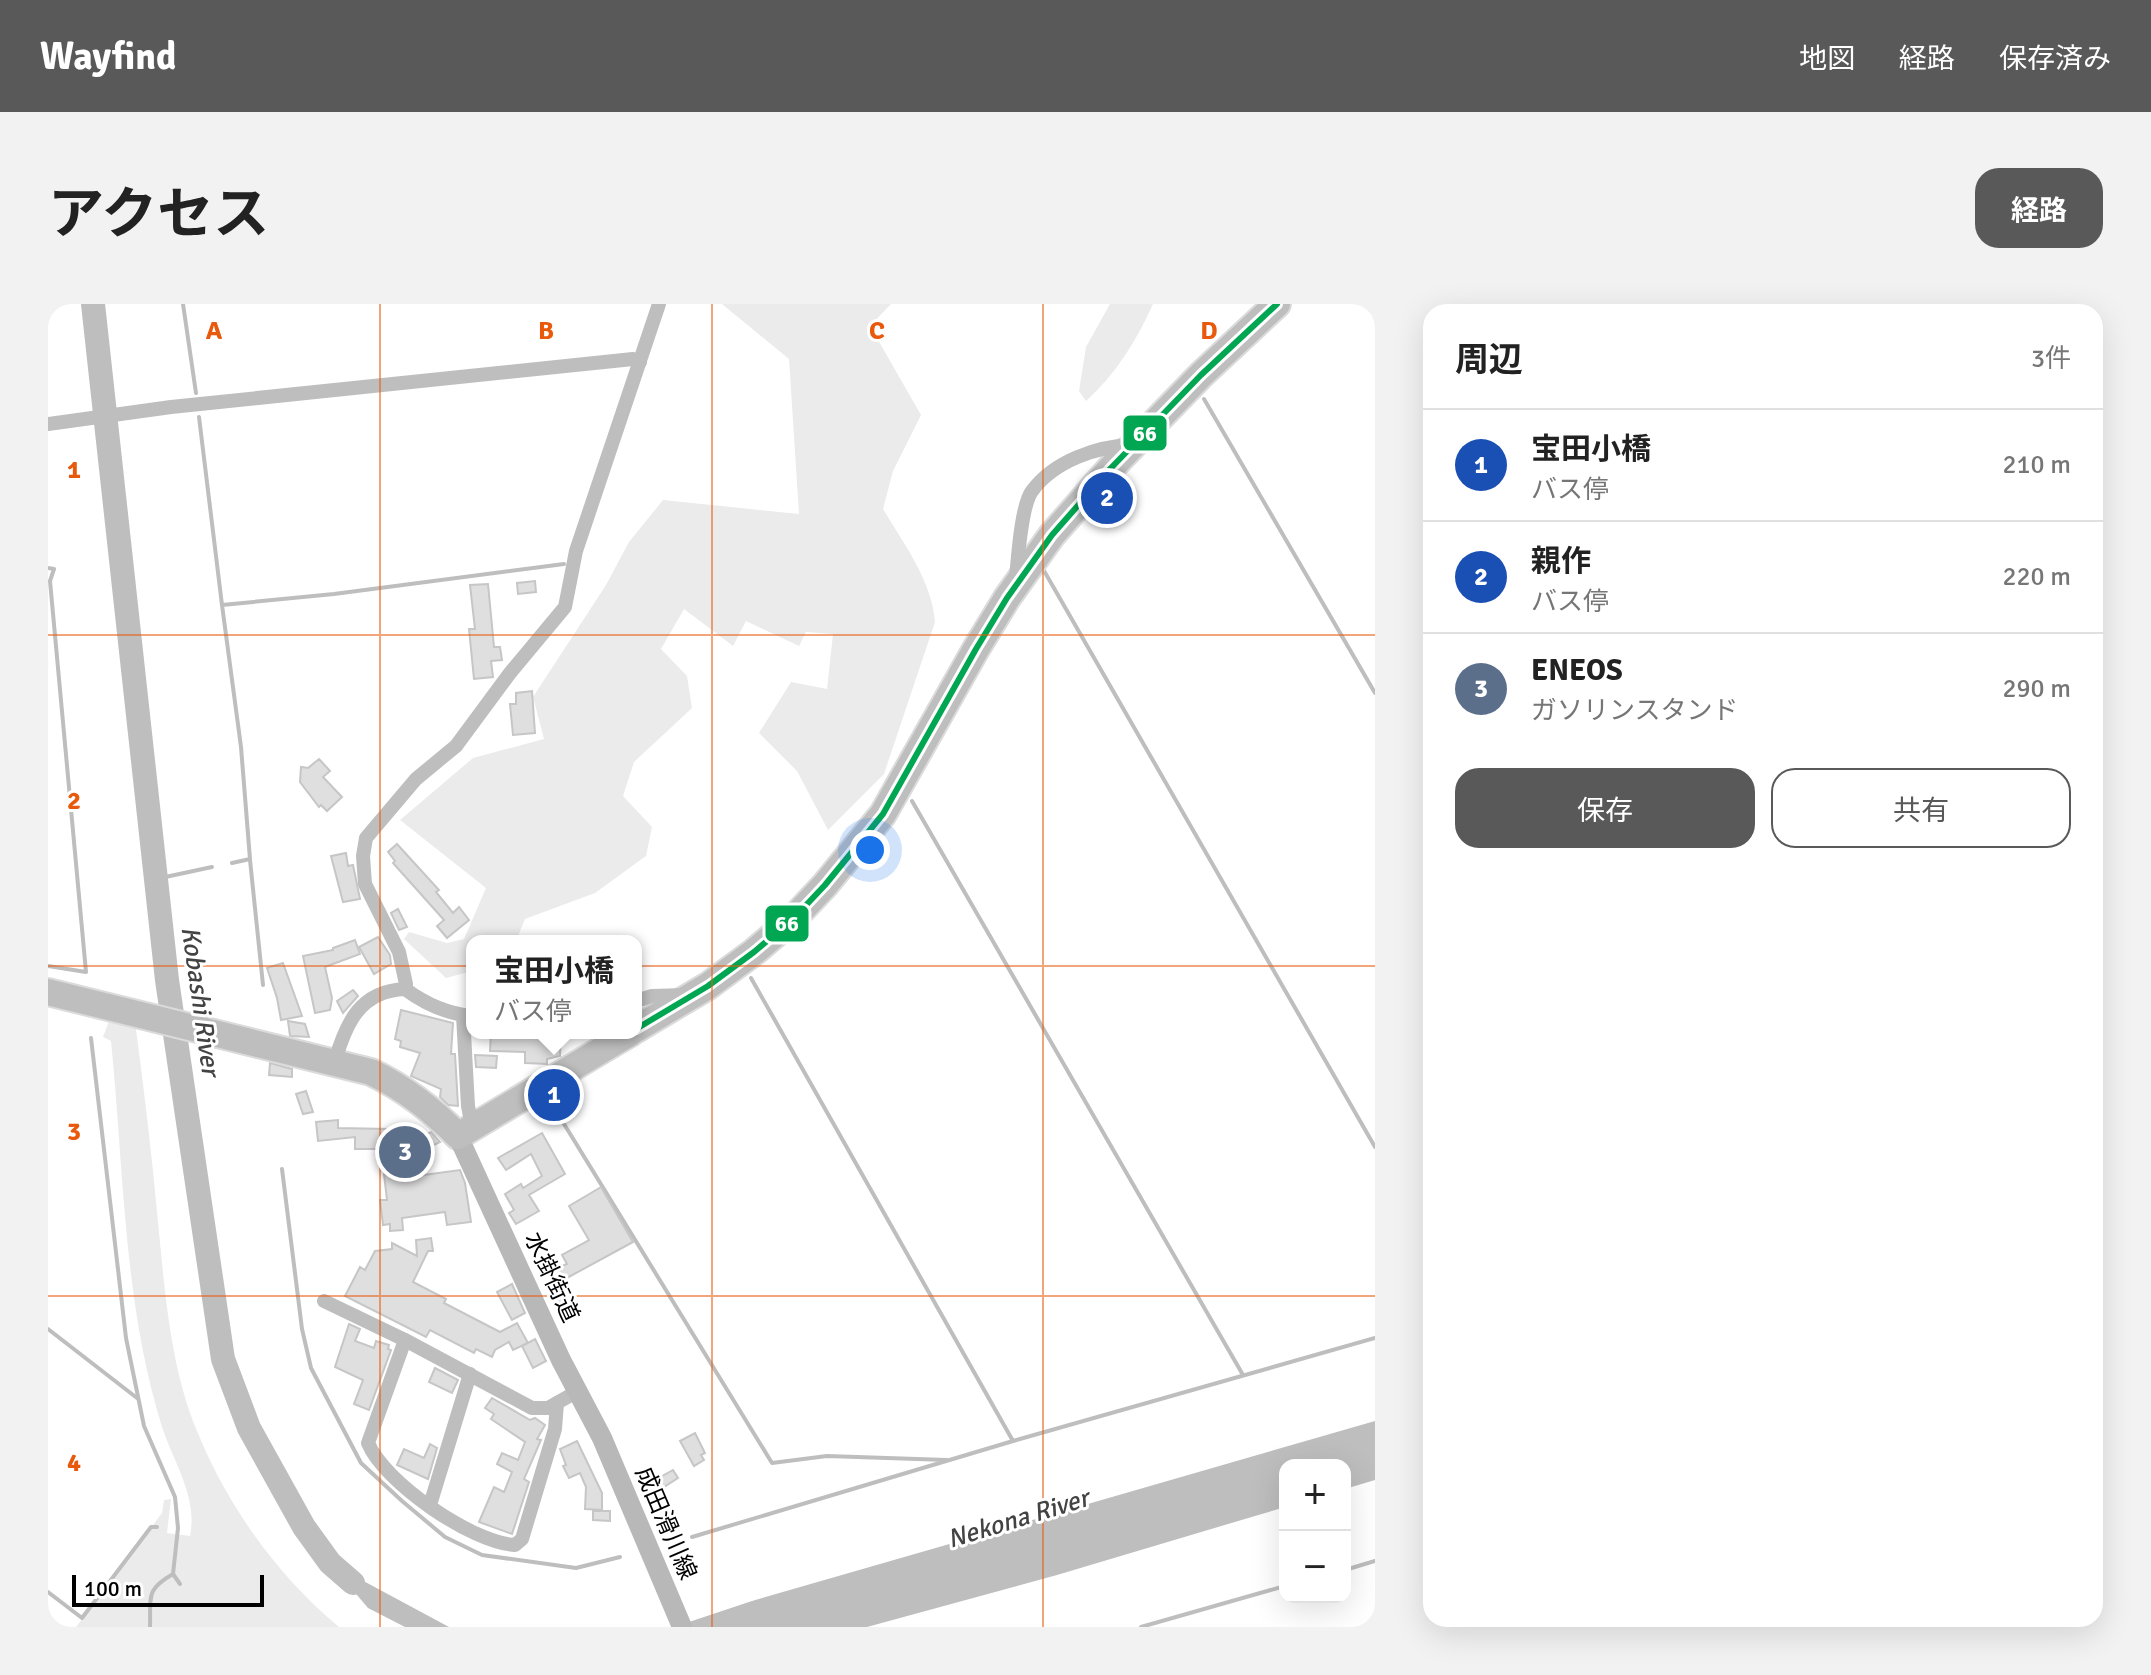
<!DOCTYPE html>
<html lang="ja">
<head>
<meta charset="utf-8">
<style>
  :root { --surface:#fff; --page:#f2f2f2; --text:#222; --muted:#767676; --line:#e0e0e0; --accent:#595959 }
  body { margin:0; font-family:Signika,"Noto Sans JP",sans-serif; background:var(--page); color:var(--text) }
  .controls { position:absolute; right:24px; bottom:24px; display:grid; overflow:hidden; border-radius:16px; box-shadow:0 8px 32px #0002 }
  .controls button { width:72px; height:72px; display:grid; place-items:center; padding:0; border:0; border-bottom:2px solid var(--line); background:var(--surface); color:var(--text); font:40px sans-serif }
  .scale { position:absolute; left:24px; bottom:20px; width:192px; box-sizing:border-box; padding-left:8px; border:4px solid #000; border-top:0; font-size:22px; line-height:28px; white-space:nowrap; color:#000; -webkit-text-stroke:6px #fff; paint-order:stroke }
  .you { position:absolute; left:822px; top:546px; width:28px; height:28px; margin:-20px; border:6px solid #fff; border-radius:50%; background:#1a73e8; box-shadow:0 0 0 12px #1a73e833 }
  .badge { display:grid; place-items:center; width:52px; height:52px; border-radius:50%; background:var(--accent); color:#fff; font-size:26px; font-weight:700 }
  .pin { position:absolute; translate:-50% -50%; border:4px solid #fff; box-shadow:0 2px 8px #0006 }
  .popup { position:absolute; left:418px; top:631px; width:176px; height:104px; box-sizing:border-box; display:grid; place-content:center; border-radius:16px; background:var(--surface); filter:drop-shadow(0 2px 6px #0005); font-size:26px; white-space:nowrap; color:var(--muted) }
  .popup b { font-size:30px; color:var(--text) }
  .popup::after { content:''; position:absolute; left:50%; top:100%; margin-left:-16px; border:16px solid transparent; border-top-color:var(--surface) }
  .list { margin:0; padding:0; list-style:none }
  h2 { display:flex; justify-content:space-between; align-items:center; height:104px; margin:0; padding:0 32px; font-size:34px }
  h2 small { font-size:26px; font-weight:400; color:var(--muted) }
  .list li { display:grid; grid-template-columns:52px 1fr auto; gap:24px; align-items:center; box-sizing:border-box; height:112px; padding:0 32px; border-top:2px solid var(--line) }
  .list b { display:block; font-size:30px; white-space:nowrap }
  .list p { margin:0; font-size:26px; white-space:nowrap; color:var(--muted) }
  .list em { font-size:26px; font-style:normal; color:var(--muted) }
  .actions { display:flex; gap:16px; padding:24px 32px }
  .actions a { flex:1; padding:18px 0; border:2px solid var(--accent); border-radius:24px; text-align:center; font-size:28px; color:var(--accent) }
  .actions .main { background:var(--accent); color:#fff }
  .map { position:relative; flex:none; width:1327px; height:1323px; overflow:hidden; border-radius:24px }
  header { display:flex; align-items:center; gap:48px; box-sizing:border-box; height:112px; padding:0 40px; background:var(--accent); color:#fff }
  header strong { font-size:38px }
  nav { display:flex; gap:44px; margin-inline-start:auto; font-size:28px }
  .intro { display:flex; align-items:center; justify-content:space-between; box-sizing:border-box; height:192px; padding:0 48px }
  h1 { margin:0; font-size:56px }
  .button { padding:20px 36px; border-radius:24px; background:var(--accent); color:#fff; font-size:28px; font-weight:700 }
  main { display:flex; gap:48px; padding:0 48px }
  aside { flex:1; background:var(--surface); border-radius:24px; box-shadow:0 8px 32px #0002 }
  .map>svg:first-child { display:block }
</style>
</head>
<body>
<header>
<strong>Wayfind</strong>
<nav><a>地図</a><a>経路</a><a>保存済み</a></nav>
</header>
<div class="intro"><h1>アクセス</h1><a class="button">経路</a></div>
<main>
<div class="map">
<svg width="1327" height="1323" viewBox="0 0 1327 1323">
  <rect width="100%" height="100%" fill="#fff"/>
  <g fill="#ebebeb">
    <path d="M674 0H843L822 22 873 111 845 167 835 205C856 240 884 277 887 318L836 470 780 526 749 467 711 429 743 378 779 385 785 330 758 328 751 342 698 317 685 342 636 305 613 345 639 372 644 404 586 458 575 492 604 523 598 552 547 589 477 615 468 637H424V667L398 674 356 635 361 628 399 639 416 635 438 584 352 516 425 454 496 435 485 393 558 281 581 238 615 196 751 210 741 55Z"/>
    <path d="M1062 0H1105C1089 36 1067 71 1038 97L1031 87 1038 43Z"/>
    <path d="M61 717 87 718C96 785 104 852 110 918 117 988 122 1062 149 1127 180 1203 229 1271 291 1323H28L114 1209 116 1196 123 1195 119 1229 142 1232C150 1194 126 1159 114 1123 75 997 76 866 63 737L55 733Z"/>
  </g>
  <g fill="#bebebe">
    <path d="M1327 1117V1176L1297 1185V1161H1237V1203L1009 1271 819 1323H626L704 1297Z"/>
    <path d="M282 1259 401 1323H357L320 1304Z"/>
  </g>
  <g fill="none" stroke-linecap="round" stroke-linejoin="round">
    <g stroke="#bebebe" stroke-width="4">
      <path d="M135 0 148 89"/>
      <path d="M1156 95 1327 389"/>
      <path d="M151 113 174 301"/>
      <path d="M0 264 6 265 2 277 38 668 0 662"/>
      <path d="M995 265 1327 843"/>
      <path d="M864 497 1195 1071"/>
      <path d="M202 556 215 681"/>
      <path d="M184 559 202 555 193 443 174 301 286 290 516 260"/>
      <path d="M108 575 164 563"/>
      <path d="M703 674 965 1137"/>
      <path d="M43 734 78 1034 96 1122 127 1193 130 1224 125 1270 132 1280"/>
      <path d="M505 802 724 1159 779 1152 899 1156"/>
      <path d="M234 865 254 1025 263 1064 313 1159 354 1197 397 1233 434 1251 528 1264 572 1253"/>
      <path d="M0 1025 89 1094"/>
      <path d="M644 1233 965 1137 1327 1034"/>
      <path d="M1297 1266 1327 1257"/>
      <path d="M0 1288 34 1314 103 1223H109"/>
      <path d="M102 1323C103 1293 97 1286 125 1270"/>
      <path d="M1093 1323 1237 1282"/>
    </g>
    <path stroke="#bebebe" stroke-width="24" d="M45 0 119 676 175 1055 201 1124 256 1223 282 1259 305 1279"/>
  </g>
  <g fill="#dfdfdf" stroke="#c6c6c6" stroke-width="2">
    <path d="M487 277 488 288 470 290 469 279Z"/>
    <path d="M440 280 446 343H452L454 356 443 357 445 373 426 375 421 325H427L422 281Z"/>
    <path d="M484 387 487 429 465 431 462 400H468V389Z"/>
    <path d="M271 455 282 467 275 473 294 493 279 507 273 501 271 503 252 478 253 463 260 464Z"/>
    <path d="M349 540 391 586 388 588 405 609 411 603 421 616 399 634 389 622 396 616 345 559 347 557 340 548Z"/>
    <path d="M298 549 300 562 305 561 312 595 295 598 283 552Z"/>
    <path d="M350 605 359 623 351 626 343 609Z"/>
    <path d="M330 633 342 651 343 660 326 670 311 643Z"/>
    <path d="M307 636 312 650 277 663 284 694 282 706 267 709 255 652 285 646V644Z"/>
    <path d="M235 659 254 712 233 716 229 694 219 664Z"/>
    <path d="M305 686 310 692 295 709 289 697Z"/>
    <path d="M353 706 405 719 403 750H407L410 802 400 801 392 793 393 785 363 772 372 749 352 743 353 737 347 735Z"/>
    <path d="M240 717 257 720 261 733 242 732Z"/>
    <path d="M443 729H513L512 752 499 755V760L477 759V748L442 747Z"/>
    <path d="M427 751 449 752 448 764 428 763Z"/>
    <path d="M222 759 244 765V773L221 771Z"/>
    <path d="M258 787 265 808 255 810 248 790Z"/>
    <path d="M290 816V824L342 825V845H307V833L270 837 268 818Z"/>
    <path d="M383 828 392 838 368 850V872L412 866 417 879 423 918 399 921 397 908 354 914 355 926 342 927V920L335 921 332 896H339L336 870 347 868V843L368 841 366 836Z"/>
    <path d="M494 829 517 870 481 891 491 907 468 920 461 909 466 906 457 890 473 880 475 884 494 872 483 850 458 866 450 854Z"/>
    <path d="M553 883 585 938 517 975 520 983 515 985 522 1001 511 1006 503 987 509 985 501 967 519 960 514 951 541 936 521 902Z"/>
    <path d="M383 934 385 947H380L365 978 398 995 396 999 452 1028 469 1019 480 1039 465 1046 461 1038 447 1046 444 1053 428 1045 426 1049 382 1026 378 1033 297 992 312 963 317 966 327 947 344 945V939L369 952 368 936Z"/>
    <path d="M464 980 477 1009 464 1016 449 988Z"/>
    <path d="M301 1020 312 1025 307 1037 326 1044 328 1037 341 1041 340 1045 343 1046 321 1106 306 1100 315 1076 287 1063Z"/>
    <path d="M487 1035 498 1057 485 1064 474 1042Z"/>
    <path d="M387 1064 410 1076 404 1089 381 1078Z"/>
    <path d="M444 1094 482 1116 487 1114 497 1121 489 1135 493 1136 476 1175 481 1178 464 1230 431 1218 446 1183 456 1188 464 1168 449 1160 454 1149 470 1156 477 1138 443 1115 446 1110 437 1104Z"/>
    <path d="M647 1129 657 1149 653 1151 656 1156 646 1162 632 1137Z"/>
    <path d="M529 1137 554 1189V1206L537 1205 538 1183 532 1169 521 1174 515 1162 518 1161 512 1145Z"/>
    <path d="M382 1140 389 1144 380 1175 349 1161 356 1145 376 1154Z"/>
    <path d="M625 1166 630 1174 602 1192 592 1175 603 1169 607 1176Z"/>
    <path d="M545 1207H562V1217L545 1216Z"/>
  </g>
  <g fill="none" stroke-linecap="round" stroke-linejoin="round">
    <defs>
      <g id="highway">
        <path d="M0 688 323 768C356 784 384 805 410 832L582 729"/>
        <path d="M588 725 660 682 706 648 746 614 777 581 835 510 928 345 959 294 1004 231 1062 165 1153 71 1229 0"/>
      </g>
    </defs>
    <use href="#highway" stroke="#dbdbdb" stroke-width="30"/>
    <g stroke="#bebebe" stroke-width="14">
      <path d="M0 120 123 103 585 55 592 58"/>
      <path d="M968 274C970 254 973 202 984 187 1006 157 1049 142 1085 141"/>
      <path d="M357 685 358 680 351 648 317 580 315 552 318 534 368 475 408 442 462 369 517 303 528 247 611 0"/>
      <path d="M588 697 604 692 637 691"/>
      <path d="M415 711 420 802 424 823"/>
      <path d="M287 757C298 719 312 687 357 685 376 699 400 710 424 712"/>
      <path d="M276 997 357 1036 484 1104H500L530 1087"/>
      <path d="M357 1036 320 1139C336 1178 424 1239 467 1241L474 1235 507 1125 509 1099"/>
      <path d="M382 1201 422 1070"/>
    </g>
    <path stroke="#b8b8b8" stroke-width="20" d="M410 832 513 1056 554 1134 634 1323"/>
    <use href="#highway" stroke="#bebebe" stroke-width="26"/>
    <defs>
      <path id="bus-1" d="M588 725 660 682 706 648 746 614 777 581 835 510 928 345 959 294 1004 231 1062 165 1153 71 1229 0"/>
    </defs>
    <use href="#bus-1" stroke="#fff" stroke-width="12"/>
    <use href="#bus-1" stroke="#00a651" stroke-width="6"/>
  </g>
  <path fill="none" stroke="#e8590c" stroke-width="2" stroke-opacity="0.55" d="M332 0V1323M664 0V1323M995 0V1323M0 331H1327M0 662H1327M0 992H1327"/>
  <g text-anchor="middle" dominant-baseline="central" stroke-width="6" stroke-linejoin="round" paint-order="stroke">
    <g font-size="24" fill="#000" stroke="#fff">
      <text transform="translate(504 973) rotate(65)">水掛街道</text>
      <text transform="translate(618 1219) rotate(67)">成田滑川線</text>
    </g>
    <g font-size="26" font-style="italic" fill="#434343" stroke="#fff">
      <text transform="translate(152 697) rotate(82)">Kobashi River</text>
      <text transform="translate(970 1215) rotate(-17)">Nekona River</text>
    </g>
  </g>
  <g font-size="26" text-anchor="middle" font-weight="bold" fill="#e8590c" stroke="#fff" stroke-width="6" stroke-linejoin="round" paint-order="stroke">
    <text x="166" y="35">A</text>
    <text x="498" y="35">B</text>
    <text x="829" y="35">C</text>
    <text x="1161" y="35">D</text>
    <text x="26" y="174">1</text>
    <text x="26" y="505">2</text>
    <text x="26" y="836">3</text>
    <text x="26" y="1167">4</text>
  </g>
  <g stroke="#fff" stroke-width="3">
    <rect x="1074" y="110" width="46" height="38" rx="8" fill="#00a651"/>
    <rect x="716" y="600" width="46" height="39" rx="8" fill="#00a651"/>
  </g>
  <g font-size="22" text-anchor="middle" font-weight="bold" fill="#fff">
    <text x="1097" y="137">66</text>
    <text x="739" y="627">66</text>
  </g>
</svg>
<div class="controls">
<button>+</button>
<button>−</button>
</div>
<div class="scale">100 m</div>
<div class="you"></div>
<div class="pin badge" style="left:506px;top:791px;background:#1a4fb4">1</div>
<div class="popup"><b>宝田小橋</b>バス停</div>
<div class="pin badge" style="left:1059px;top:194px;background:#1a4fb4">2</div>
<div class="pin badge" style="left:357px;top:848px;background:#5c6f8a">3</div>
</div>
<aside>
<h2>周辺<small>3件</small></h2>
<ul class="list">
<li><span class="badge" style="background:#1a4fb4">1</span><div><b>宝田小橋</b><p>バス停</p></div><em>210 m</em></li>
<li><span class="badge" style="background:#1a4fb4">2</span><div><b>親作</b><p>バス停</p></div><em>220 m</em></li>
<li><span class="badge" style="background:#5c6f8a">3</span><div><b>ENEOS</b><p>ガソリンスタンド</p></div><em>290 m</em></li>
</ul>
<div class="actions"><a class="main">保存</a><a>共有</a></div>
</aside>
</main>
</body>
</html>
